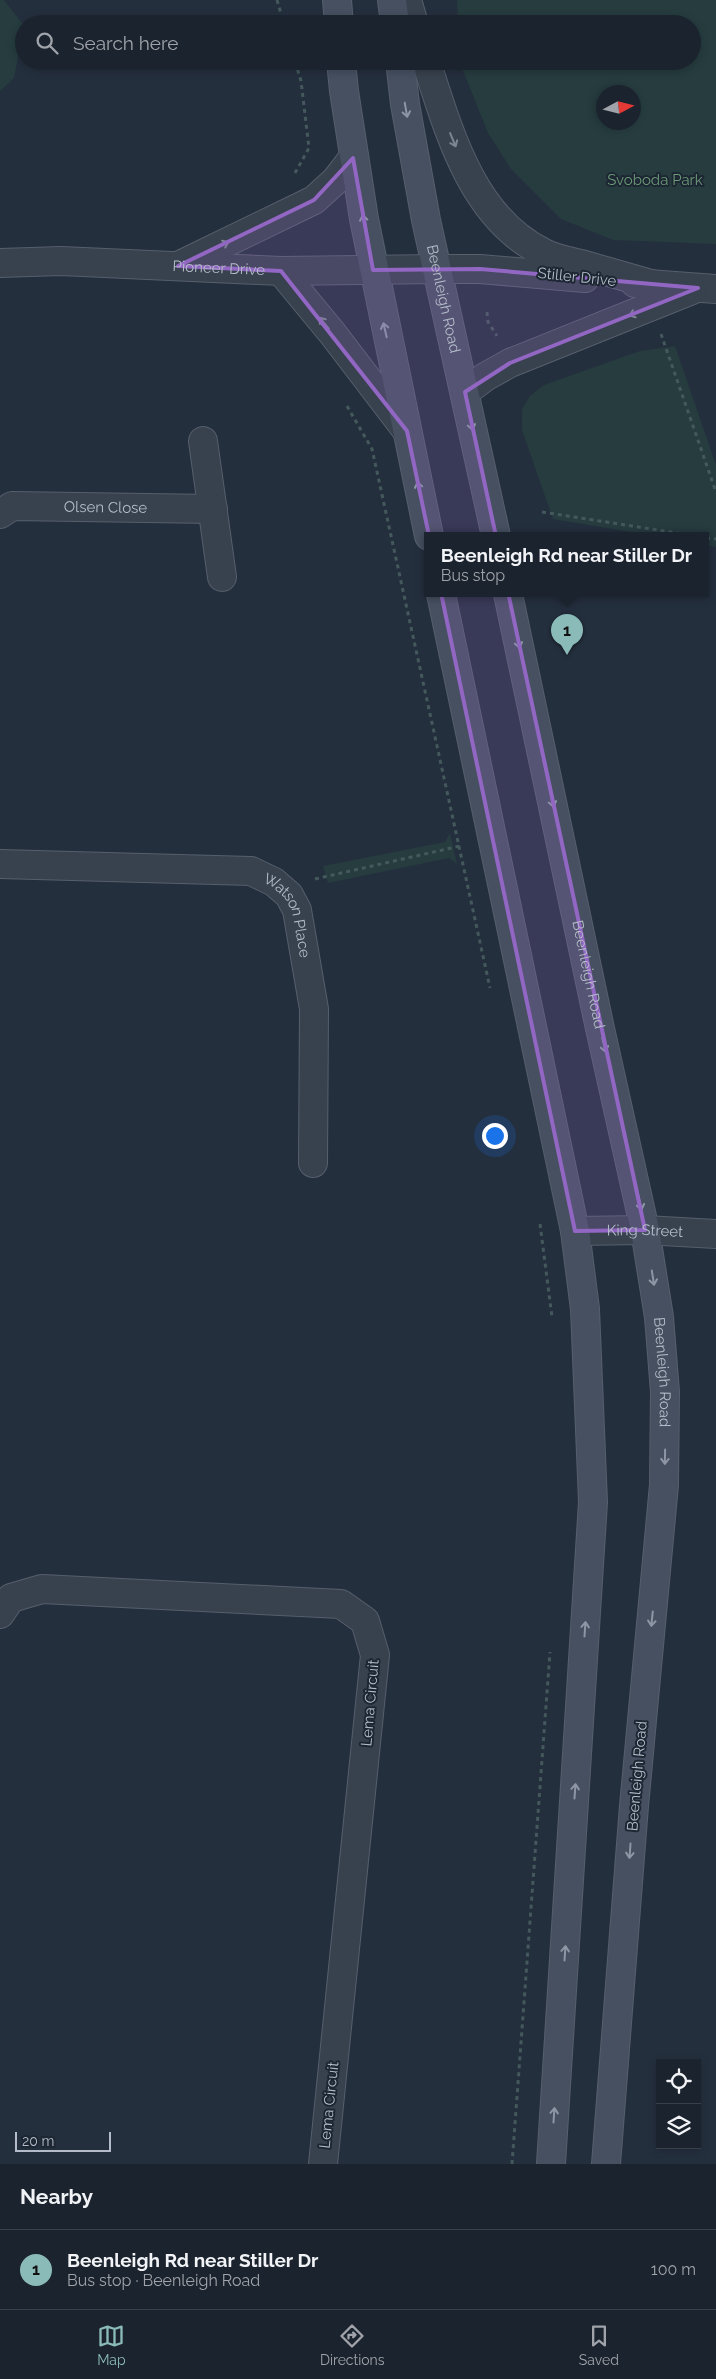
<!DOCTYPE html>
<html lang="en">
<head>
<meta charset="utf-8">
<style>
  :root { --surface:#1b232e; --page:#242b36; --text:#f1f3f6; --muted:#a0a4aa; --line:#39404a; --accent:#8bbbb9 }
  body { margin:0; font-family:Raleway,sans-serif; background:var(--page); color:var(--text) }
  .controls { position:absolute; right:15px; bottom:15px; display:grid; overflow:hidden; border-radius:0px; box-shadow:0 2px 8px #0003 }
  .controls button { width:45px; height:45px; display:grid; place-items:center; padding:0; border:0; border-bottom:1px solid var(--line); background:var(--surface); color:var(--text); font:25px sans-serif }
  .compass { position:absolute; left:596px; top:85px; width:45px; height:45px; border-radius:50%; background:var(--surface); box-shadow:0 2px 8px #0003; rotate:83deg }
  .scale { position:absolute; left:15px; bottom:12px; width:96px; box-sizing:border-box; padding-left:5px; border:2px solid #b4bcc9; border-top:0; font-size:14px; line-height:18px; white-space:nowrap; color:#b4bcc9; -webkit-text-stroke:4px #1d2633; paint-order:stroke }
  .you { position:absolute; left:494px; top:1135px; width:18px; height:18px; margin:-12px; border:4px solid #fff; border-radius:50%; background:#1a73e8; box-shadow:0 0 0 8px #1a73e833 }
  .badge { display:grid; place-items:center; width:32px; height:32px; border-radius:50%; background:var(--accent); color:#111; font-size:16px; font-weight:700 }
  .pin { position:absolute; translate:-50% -41px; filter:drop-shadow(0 1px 2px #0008) }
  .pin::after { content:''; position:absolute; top:26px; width:18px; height:15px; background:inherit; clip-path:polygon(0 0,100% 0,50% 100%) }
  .popup { position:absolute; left:424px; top:532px; width:285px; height:65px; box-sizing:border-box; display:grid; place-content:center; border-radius:0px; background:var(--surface); filter:drop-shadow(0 1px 4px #0005); font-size:16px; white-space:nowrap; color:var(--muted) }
  .popup b { font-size:19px; color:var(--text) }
  .popup::after { content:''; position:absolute; left:50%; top:100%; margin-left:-10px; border:10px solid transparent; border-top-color:var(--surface) }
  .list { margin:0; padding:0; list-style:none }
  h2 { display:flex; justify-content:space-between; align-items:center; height:65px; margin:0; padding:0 20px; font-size:21px }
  h2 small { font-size:16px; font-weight:400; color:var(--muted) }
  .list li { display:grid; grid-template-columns:32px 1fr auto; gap:15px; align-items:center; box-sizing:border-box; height:80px; padding:0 20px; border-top:1px solid var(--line) }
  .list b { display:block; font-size:19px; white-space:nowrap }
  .list p { margin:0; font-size:16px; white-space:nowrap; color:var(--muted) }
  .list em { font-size:16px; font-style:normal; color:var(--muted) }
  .icon { flex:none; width:28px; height:28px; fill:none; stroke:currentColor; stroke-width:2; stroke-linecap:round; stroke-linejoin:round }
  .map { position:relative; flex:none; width:716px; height:2164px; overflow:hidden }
  .search { position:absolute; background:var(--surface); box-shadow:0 2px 8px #0003; left:15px; right:15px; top:15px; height:55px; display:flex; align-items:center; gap:12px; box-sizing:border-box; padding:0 18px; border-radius:28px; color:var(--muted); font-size:19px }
  .sheet { height:145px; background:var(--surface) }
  nav { display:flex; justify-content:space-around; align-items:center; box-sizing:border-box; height:70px; border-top:1px solid var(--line); background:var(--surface); font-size:14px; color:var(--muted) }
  nav a { display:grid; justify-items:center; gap:2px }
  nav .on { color:var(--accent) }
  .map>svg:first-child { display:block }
</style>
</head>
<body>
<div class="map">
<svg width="716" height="2164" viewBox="0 0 716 2164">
  <rect width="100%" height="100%" fill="#242f3e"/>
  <g fill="#263c3f" fill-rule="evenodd">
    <path d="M0 0H4L24 26 14 78 0 91Z"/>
    <path d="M457 0H716V244L613 240 561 219 511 169 488 133 462 68V61H692V24H458ZM634 92V122H604V92Z"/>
    <path d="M675 346 716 465V547L706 545V536H655L553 519 522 430V409L530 396 544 385 640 351Z"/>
    <path d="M450 833 457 864 449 858 328 883 323 866 445 842Z"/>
  </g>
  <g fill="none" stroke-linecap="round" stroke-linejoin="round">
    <defs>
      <g id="minor">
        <path d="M407 0 414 24"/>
        <path d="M426 61C449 132 472 218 544 253 556 259 569 261 581 264 605 271 630 278 654 285"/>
        <path d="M438 269H480L585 278"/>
        <path d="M635 283 716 289"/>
        <path d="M465 392 485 377 510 363 692 290"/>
        <path d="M203 441 222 577"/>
        <path id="s1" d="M0 514 12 506 213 509"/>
        <path id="s2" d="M0 864 251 871 274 882 289 895 297 910 314 1009 313 1163"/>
        <path id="s3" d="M575 1231 645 1230 716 1234"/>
        <path d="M0 1614 11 1598 42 1589 341 1604 365 1621 375 1655 323 2164"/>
      </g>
      <g id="tertiary">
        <path id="s4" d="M0 263 61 261 281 271 438 269"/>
        <path d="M180 265 314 200 336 180 353 158"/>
        <path d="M281 271 333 334 407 431"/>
      </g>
      <g id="secondary">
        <path d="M337 0 339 24"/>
        <path d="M392 0 395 24"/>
        <path d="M341 61 344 91 364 219 429 536"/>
        <path id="s5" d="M400 61 405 104 426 220 496 536"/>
        <path d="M441 594 575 1231 585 1309 593 1502 551 2164"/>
        <path id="s6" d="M508 594 599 1024 645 1230 659 1317 665 1392 664 1485 634 1806 606 2164"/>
      </g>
    </defs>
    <use href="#minor" stroke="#565f6c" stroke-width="30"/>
    <use href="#tertiary" stroke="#565f6c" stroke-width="30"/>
    <use href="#secondary" stroke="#565f6c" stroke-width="30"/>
    <g stroke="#44595c" stroke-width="3" stroke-dasharray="4 4" stroke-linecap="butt">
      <path d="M277 0 284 24"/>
      <path d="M295 173 309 148 301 81 295 61"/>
      <path d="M487 312 488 322 497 336"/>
      <path d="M661 334 716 492"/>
      <path d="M347 406 372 449 490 988"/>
      <path d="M542 512 696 536"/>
      <path d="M706 538 716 539"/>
      <path d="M315 879 460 846"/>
      <path d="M540 1224 552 1317"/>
      <path d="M512 2164 550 1652"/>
    </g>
    <use href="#minor" stroke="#38414e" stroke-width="28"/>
    <use href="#tertiary" stroke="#38414e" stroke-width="28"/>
    <use href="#secondary" stroke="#465061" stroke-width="28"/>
  </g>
  <defs><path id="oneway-shaft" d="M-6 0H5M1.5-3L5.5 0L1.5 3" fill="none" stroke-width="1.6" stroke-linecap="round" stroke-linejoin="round" transform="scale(1.25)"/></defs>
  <g stroke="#8e96a5">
    <use href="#oneway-shaft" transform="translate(406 110) rotate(80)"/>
    <use href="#oneway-shaft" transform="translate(364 222) rotate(-100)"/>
    <use href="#oneway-shaft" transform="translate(385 330) rotate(-103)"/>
    <use href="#oneway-shaft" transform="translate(471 423) rotate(78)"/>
    <use href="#oneway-shaft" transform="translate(419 489) rotate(-102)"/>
    <use href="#oneway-shaft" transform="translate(518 641) rotate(78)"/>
    <use href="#oneway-shaft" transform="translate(552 800) rotate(78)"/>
    <use href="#oneway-shaft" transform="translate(604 1045) rotate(77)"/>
    <use href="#oneway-shaft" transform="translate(640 1203) rotate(77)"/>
    <use href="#oneway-shaft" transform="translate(653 1278) rotate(81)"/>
    <use href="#oneway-shaft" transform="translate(665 1457) rotate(91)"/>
    <use href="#oneway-shaft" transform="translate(652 1619) rotate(96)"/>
    <use href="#oneway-shaft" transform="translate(585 1629) rotate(-86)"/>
    <use href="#oneway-shaft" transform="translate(575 1791) rotate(-86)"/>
    <use href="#oneway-shaft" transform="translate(630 1851) rotate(94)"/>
    <use href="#oneway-shaft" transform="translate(565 1953) rotate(-86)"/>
    <use href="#oneway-shaft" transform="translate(554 2115) rotate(-86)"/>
  </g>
  <g stroke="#7c8592">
    <use href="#oneway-shaft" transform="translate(453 140) rotate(67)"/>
    <use href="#oneway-shaft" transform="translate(222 245) rotate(-26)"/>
    <use href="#oneway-shaft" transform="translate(636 313) rotate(158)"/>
    <use href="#oneway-shaft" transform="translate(324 323) rotate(-130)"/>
  </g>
  <path fill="#9266c3" fill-opacity="0.2" stroke="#9266c3" stroke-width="4" stroke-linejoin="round" d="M353 158 373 270 480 269 698 288 510 363 465 392 645 1230 575 1231 407 431 281 271 178 266 314 200Z"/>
  <g text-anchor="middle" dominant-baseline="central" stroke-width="4" stroke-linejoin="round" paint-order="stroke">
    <g font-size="15" fill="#6b9a76" stroke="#1d2633">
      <text x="655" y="180">Svoboda Park</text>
    </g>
    <g font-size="15" fill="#b4bcc9" stroke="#1d2633">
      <text stroke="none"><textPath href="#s4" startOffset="219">Pioneer Drive</textPath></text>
      <text transform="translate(577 277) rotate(6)">Stiller Drive</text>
      <text stroke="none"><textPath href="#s5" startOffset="242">Beenleigh Road</textPath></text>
      <text stroke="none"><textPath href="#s1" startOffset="108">Olsen Close</textPath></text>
      <text stroke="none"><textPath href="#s2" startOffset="314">Watson Place</textPath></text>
      <text stroke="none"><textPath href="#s6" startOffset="389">Beenleigh Road</textPath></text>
      <text stroke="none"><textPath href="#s3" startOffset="70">King Street</textPath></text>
      <text stroke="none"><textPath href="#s6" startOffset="794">Beenleigh Road</textPath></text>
      <text transform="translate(370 1703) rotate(-85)">Lema Circuit</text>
      <text transform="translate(637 1776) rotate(-85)">Beenleigh Road</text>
      <text transform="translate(329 2105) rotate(-84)">Lema Circuit</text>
    </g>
  </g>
</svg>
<div class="controls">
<button><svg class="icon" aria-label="locate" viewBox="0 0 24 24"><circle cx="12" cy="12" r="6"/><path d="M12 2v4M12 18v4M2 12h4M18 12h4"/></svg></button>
<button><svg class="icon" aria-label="layers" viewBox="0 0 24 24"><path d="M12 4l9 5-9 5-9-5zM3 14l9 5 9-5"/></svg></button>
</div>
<svg class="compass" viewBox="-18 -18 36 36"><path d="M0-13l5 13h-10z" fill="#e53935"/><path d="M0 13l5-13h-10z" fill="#a0a4aa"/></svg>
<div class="scale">20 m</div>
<div class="you"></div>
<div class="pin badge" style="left:567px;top:655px">1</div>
<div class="popup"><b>Beenleigh Rd near Stiller Dr</b>Bus stop</div>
<div class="search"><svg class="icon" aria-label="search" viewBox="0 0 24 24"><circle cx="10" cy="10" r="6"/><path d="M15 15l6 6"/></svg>Search here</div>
</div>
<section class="sheet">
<h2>Nearby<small></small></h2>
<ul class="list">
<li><span class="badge">1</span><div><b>Beenleigh Rd near Stiller Dr</b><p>Bus stop · Beenleigh Road</p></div><em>100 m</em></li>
</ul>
</section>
<nav>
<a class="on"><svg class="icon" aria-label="map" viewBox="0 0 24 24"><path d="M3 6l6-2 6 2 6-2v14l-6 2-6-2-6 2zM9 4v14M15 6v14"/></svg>Map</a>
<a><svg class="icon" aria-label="directions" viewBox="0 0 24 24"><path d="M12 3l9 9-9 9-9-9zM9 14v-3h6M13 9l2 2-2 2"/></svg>Directions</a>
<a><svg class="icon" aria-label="saved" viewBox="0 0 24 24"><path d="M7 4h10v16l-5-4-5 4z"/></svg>Saved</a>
</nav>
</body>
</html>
